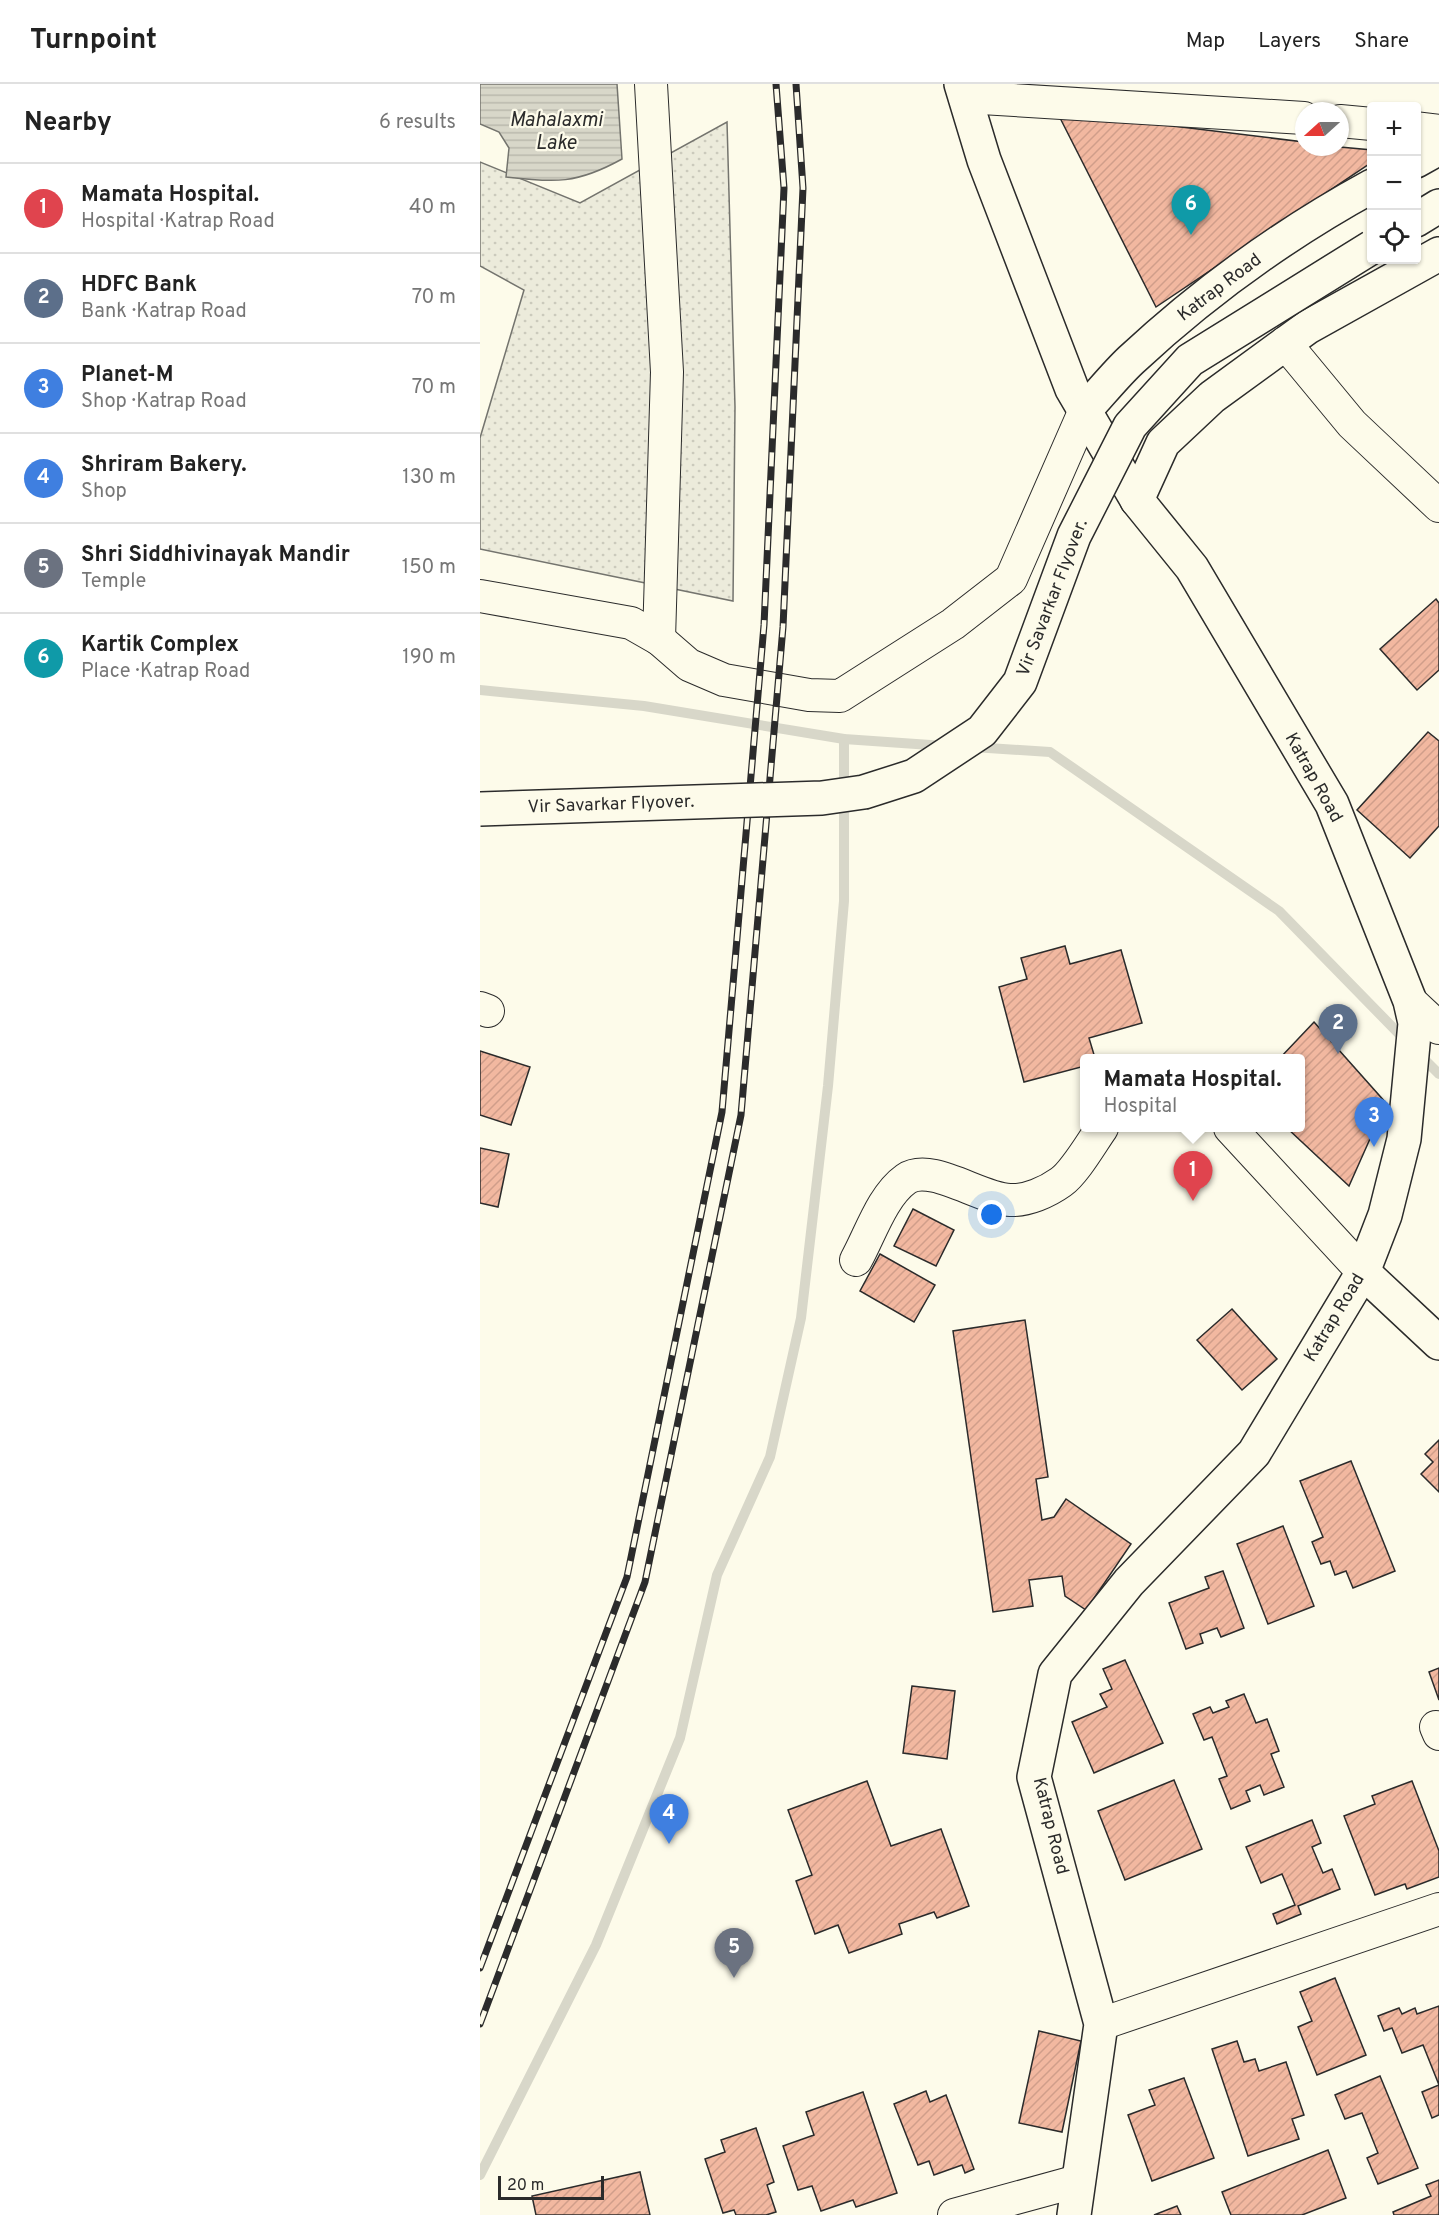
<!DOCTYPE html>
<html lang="en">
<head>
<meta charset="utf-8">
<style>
  :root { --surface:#fff; --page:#f6f6f6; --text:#222; --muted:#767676; --line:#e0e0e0; --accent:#1a73e8 }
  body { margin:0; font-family:Overpass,sans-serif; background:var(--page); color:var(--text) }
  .controls { position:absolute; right:18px; top:18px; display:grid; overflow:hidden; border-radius:6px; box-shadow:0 2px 4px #0004 }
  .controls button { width:54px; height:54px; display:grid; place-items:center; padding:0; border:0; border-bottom:2px solid var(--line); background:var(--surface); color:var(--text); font:30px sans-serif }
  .compass { position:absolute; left:815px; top:18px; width:54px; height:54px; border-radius:50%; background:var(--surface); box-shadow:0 2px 4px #0004; rotate:249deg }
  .scale { position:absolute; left:18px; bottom:15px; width:106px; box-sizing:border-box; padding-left:6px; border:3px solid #2b2b2b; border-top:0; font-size:16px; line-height:21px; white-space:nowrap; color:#2b2b2b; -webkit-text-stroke:4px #fdfbea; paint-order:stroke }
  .you { position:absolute; left:512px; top:1131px; width:21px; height:21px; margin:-15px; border:4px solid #fff; border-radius:50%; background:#1a73e8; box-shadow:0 0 0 9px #1a73e833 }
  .badge { display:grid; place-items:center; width:39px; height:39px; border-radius:50%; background:var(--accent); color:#fff; font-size:20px; font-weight:700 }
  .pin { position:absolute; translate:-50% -50px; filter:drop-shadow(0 2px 3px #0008) }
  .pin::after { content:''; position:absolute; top:32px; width:21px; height:18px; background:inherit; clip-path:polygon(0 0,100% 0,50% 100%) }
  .popup { position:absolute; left:600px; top:970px; width:225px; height:78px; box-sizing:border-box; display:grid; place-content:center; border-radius:6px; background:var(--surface); filter:drop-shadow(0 2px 4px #0005); font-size:20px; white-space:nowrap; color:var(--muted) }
  .popup b { font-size:22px; color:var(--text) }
  .popup::after { content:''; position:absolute; left:50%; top:100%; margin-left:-12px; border:12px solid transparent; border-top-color:var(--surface) }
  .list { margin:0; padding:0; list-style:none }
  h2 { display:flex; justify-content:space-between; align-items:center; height:78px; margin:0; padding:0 24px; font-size:26px }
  h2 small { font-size:20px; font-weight:400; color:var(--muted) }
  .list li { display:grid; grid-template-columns:39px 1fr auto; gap:18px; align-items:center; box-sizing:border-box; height:90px; padding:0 24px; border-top:2px solid var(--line) }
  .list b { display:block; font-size:22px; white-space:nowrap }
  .list p { margin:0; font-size:20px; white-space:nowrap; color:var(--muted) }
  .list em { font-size:20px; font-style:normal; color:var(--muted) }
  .icon { flex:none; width:33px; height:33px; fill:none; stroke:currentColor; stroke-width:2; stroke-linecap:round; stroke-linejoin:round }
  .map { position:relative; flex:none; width:959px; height:2131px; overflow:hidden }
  header { display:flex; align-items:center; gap:36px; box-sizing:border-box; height:84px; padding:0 30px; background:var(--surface); border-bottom:2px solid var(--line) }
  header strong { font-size:28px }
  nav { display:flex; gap:33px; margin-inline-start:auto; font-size:21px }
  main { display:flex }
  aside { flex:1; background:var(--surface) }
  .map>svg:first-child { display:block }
</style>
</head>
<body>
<header>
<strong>Turnpoint</strong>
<nav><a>Map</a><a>Layers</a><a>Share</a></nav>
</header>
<main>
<aside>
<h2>Nearby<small>6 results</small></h2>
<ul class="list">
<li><span class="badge" style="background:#e0444e">1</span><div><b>Mamata Hospital.</b><p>Hospital · Katrap Road</p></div><em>40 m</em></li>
<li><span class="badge" style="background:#5c6f8a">2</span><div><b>HDFC Bank</b><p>Bank · Katrap Road</p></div><em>70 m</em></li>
<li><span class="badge" style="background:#3f7fe0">3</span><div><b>Planet-M</b><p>Shop · Katrap Road</p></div><em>70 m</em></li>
<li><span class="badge" style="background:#3f7fe0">4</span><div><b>Shriram Bakery.</b><p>Shop</p></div><em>130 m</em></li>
<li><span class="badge" style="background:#6b7280">5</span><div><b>Shri Siddhivinayak Mandir</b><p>Temple</p></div><em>150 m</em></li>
<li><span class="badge" style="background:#0f9aa8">6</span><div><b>Kartik Complex</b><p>Place · Katrap Road</p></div><em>190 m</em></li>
</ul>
</aside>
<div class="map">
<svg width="959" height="2131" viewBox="0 0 959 2131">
  <defs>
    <pattern id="park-dots" width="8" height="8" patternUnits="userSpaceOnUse" patternTransform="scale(1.5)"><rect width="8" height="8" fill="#ecebdb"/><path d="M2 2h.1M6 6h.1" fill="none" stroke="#cbcabc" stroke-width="1.8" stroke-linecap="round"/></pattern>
    <pattern id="water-rules" width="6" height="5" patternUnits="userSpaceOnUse" patternTransform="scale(1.5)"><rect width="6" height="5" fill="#d8d7c9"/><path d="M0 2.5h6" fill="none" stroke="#bab9ad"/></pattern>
    <pattern id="building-hatch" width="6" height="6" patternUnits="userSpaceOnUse" patternTransform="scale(1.5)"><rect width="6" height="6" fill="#f2b8a0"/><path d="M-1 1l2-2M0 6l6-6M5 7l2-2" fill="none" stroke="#d09e8a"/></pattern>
  </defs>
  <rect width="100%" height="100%" fill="#fdfbea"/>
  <path fill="url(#park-dots)" stroke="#74746e" stroke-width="1.5" d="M247 38 255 323 253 517 0 465V354L44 206 0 182V78L100 119Z"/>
  <path fill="url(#water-rules)" stroke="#74746e" stroke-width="1.5" d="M0 0H137L142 75C97 100 75 99 26 93L29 64 19 48 0 40Z"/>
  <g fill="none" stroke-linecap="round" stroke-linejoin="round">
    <g stroke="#d8d7c9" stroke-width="10">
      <path d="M0 606 164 622 364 655 465 662"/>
      <path d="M493 663 570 668 799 827 927 958"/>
      <path d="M938 969 959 990"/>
      <path d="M0 2091 116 1861 200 1654 237 1491 290 1373 321 1234 348 1002 364 817V655"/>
    </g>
  </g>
  <g fill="url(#building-hatch)" stroke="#2b2b2b" stroke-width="1.5">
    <path d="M577 28 824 58V63H860L892 66V78L676 223Z"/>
    <path d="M956 515 959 519V586L937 606 900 565Z"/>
    <path d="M948 648 959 657V742L930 774 877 726Z"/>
    <path d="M585 862 590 880 641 866 662 939 609 954 615 974H605V982L544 998 519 903 547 895 541 874Z"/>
    <path d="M834 938 906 1019 869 1102 807 1044H821V974H800Z"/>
    <path d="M0 967 50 983 31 1041 0 1031Z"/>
    <path d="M0 1064 29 1070 18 1123 0 1119Z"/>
    <path d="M433 1125 474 1146 456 1182 414 1162Z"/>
    <path d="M400 1170 455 1201 434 1238 380 1207Z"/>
    <path d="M752 1225 797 1275 762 1306 717 1256Z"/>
    <path d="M545 1236 568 1393 556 1395 562 1436 574 1433 586 1415 651 1460 606 1526 585 1512 582 1492 549 1496 553 1522 513 1528 473 1247Z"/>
    <path d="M959 1356V1408L941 1390 953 1378 945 1370Z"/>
    <path d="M871 1377 915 1487 873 1504 866 1487 855 1491 850 1477 841 1480 832 1458 843 1453 820 1397Z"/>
    <path d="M803 1442 834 1522 788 1540 757 1460Z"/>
    <path d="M743 1487 764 1544 741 1553 737 1544 720 1550 723 1559 706 1565 689 1519 729 1504 725 1493Z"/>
    <path d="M645 1576 683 1659 614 1689 592 1638 627 1623 620 1610 632 1605 623 1585Z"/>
    <path d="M959 1584V1616L949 1588Z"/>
    <path d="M432 1602 475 1607 467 1675 423 1669Z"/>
    <path d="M764 1610 776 1639 787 1635 799 1667 791 1670 804 1703 784 1711 780 1701 766 1707 770 1717 751 1725 739 1695 747 1692 732 1653 724 1656 713 1630 730 1623 733 1629 749 1623 746 1617Z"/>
    <path d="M694 1696 722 1765 645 1796 618 1727Z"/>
    <path d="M387 1697 411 1762 461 1745 489 1822 457 1834 454 1828 419 1840 422 1850 369 1869 358 1841 335 1850 316 1797 332 1791 308 1726Z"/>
    <path d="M932 1697 959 1767V1793L927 1805 925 1800 895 1811 864 1732 895 1720 892 1712Z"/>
    <path d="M832 1736 841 1759 832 1763 843 1789 852 1785 860 1805 818 1822 821 1830 797 1840 793 1830 815 1821 802 1790 781 1799 766 1763Z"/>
    <path d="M855 1894 886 1971 837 1991 818 1943 832 1937 820 1908Z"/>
    <path d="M959 1922V2031L952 2034 942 2008 959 2001 943 1961 922 1969 912 1944 904 1947 898 1932 919 1924 922 1930 935 1924 937 1930Z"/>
    <path d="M559 1947 601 1957 582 2048 539 2039Z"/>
    <path d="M757 1957 764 1978 775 1975 779 1987 806 1978 824 2031 812 2035 819 2055 768 2072 732 1965Z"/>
    <path d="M900 1992 938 2084 898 2100 887 2074 898 2069 882 2029 865 2035 855 2011Z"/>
    <path d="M704 1994 734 2074 672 2097 648 2031 675 2021 669 2006Z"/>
    <path d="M446 2007 450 2018 466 2011 494 2085 485 2089 482 2081 454 2091 449 2077 438 2081 414 2020Z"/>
    <path d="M383 2008 417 2109 376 2123 373 2116 341 2127 332 2102 318 2106 303 2062 334 2051 326 2028Z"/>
    <path d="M276 2044 294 2098 287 2101 296 2128 286 2131H256L254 2126 243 2129 225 2075 245 2068 241 2056Z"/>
    <path d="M848 2066 866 2114 822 2131H751L742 2108Z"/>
    <path d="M160 2088 170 2131H56L52 2112Z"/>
    <path d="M959 2096V2131H914L913 2128 951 2112 946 2101Z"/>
    <path d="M697 2122 701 2131H674Z"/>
  </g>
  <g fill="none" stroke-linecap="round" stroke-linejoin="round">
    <defs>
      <g id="street">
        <path d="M171 0 187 288 179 555"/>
        <path d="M485 13 824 34"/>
        <path d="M860 37 892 40"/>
        <path d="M936 44 959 47"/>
        <path d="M805 259 872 340 959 422"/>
        <path d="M0 512 151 539 179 555 209 581 244 596 329 611 360 612 473 540 531 495 605 326"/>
        <path d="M930 917 959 944"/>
        <path d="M0 924 8 927"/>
        <path d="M750 1044 883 1188"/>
        <path d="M376 1176C390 1151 402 1112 426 1095 451 1078 500 1115 530 1116 547 1117 567 1108 581 1098 595 1088 612 1058 622 1044"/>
        <path d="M956 1643 959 1650"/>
        <path d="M621 1940 959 1825"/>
        <path d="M474 2131 598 2097"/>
      </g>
      <g id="secondary">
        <path d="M481 0 504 76 592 305 657 416 712 484 852 720 930 917 935 939 924 1055 905 1131 883 1188 774 1369 649 1498 575 1590 554 1693 621 1940 594 2131"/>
        <path d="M936 77 959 64"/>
        <path d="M936 136 959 122"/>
        <path d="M605 326C620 310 635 291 651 276 723 209 806 149 892 102"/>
        <path d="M657 416 683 359 732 313 828 243 959 170"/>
        <path d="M883 1188 959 1259"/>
      </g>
    </defs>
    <use href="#street" stroke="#2b2b2b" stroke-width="34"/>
    <use href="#secondary" stroke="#2b2b2b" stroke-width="36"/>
    <use href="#street" stroke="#fdfbea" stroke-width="32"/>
    <use href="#secondary" stroke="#fdfbea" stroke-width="33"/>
    <defs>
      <g id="rail">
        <path d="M0 1884 147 1493 242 1028 284 541 304 104 296 0"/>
        <path d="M0 1940 165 1498 261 1031 303 543 323 104 316 0"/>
      </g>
    </defs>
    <use href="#rail" stroke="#2b2b2b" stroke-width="7"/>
    <use href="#rail" stroke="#fdfbea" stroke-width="4.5" stroke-dasharray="14" stroke-linecap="butt"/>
    <defs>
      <path id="secondary-bridge" d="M0 725 342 714 384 708 434 692 502 647 540 598 594 452 650 342 710 276 892 163"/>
    </defs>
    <use href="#secondary-bridge" stroke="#2b2b2b" stroke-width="36" stroke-linecap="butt"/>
    <use href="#secondary-bridge" stroke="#fdfbea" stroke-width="33"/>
  </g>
  <g text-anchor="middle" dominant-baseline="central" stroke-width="4.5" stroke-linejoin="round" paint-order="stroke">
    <g font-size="18" fill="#2b2b2b" stroke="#fdfbea">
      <text transform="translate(740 204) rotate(-37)">Katrap Road</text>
      <text transform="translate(573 514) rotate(-69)">Vir Savarkar Flyover.</text>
      <text transform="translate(833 694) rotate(61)">Katrap Road</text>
      <text transform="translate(131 721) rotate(-2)">Vir Savarkar Flyover.</text>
      <text transform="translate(855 1234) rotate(-59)">Katrap Road</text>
      <text transform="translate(570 1742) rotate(76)">Katrap Road</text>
    </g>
    <g font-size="20" font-style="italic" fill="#2b2b2b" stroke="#fdfbea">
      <text x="76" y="37">Mahalaxmi<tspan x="76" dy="23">Lake</tspan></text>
    </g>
  </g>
</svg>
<div class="controls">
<button>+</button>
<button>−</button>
<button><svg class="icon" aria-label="locate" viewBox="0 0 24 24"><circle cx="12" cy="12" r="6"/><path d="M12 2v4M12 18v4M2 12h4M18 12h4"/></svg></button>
</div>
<svg class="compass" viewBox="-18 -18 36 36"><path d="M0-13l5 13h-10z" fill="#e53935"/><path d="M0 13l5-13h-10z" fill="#767676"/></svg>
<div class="scale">20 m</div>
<div class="you"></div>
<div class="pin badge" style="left:713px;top:1117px;background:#e0444e">1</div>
<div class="popup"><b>Mamata Hospital.</b>Hospital</div>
<div class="pin badge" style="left:858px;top:970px;background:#5c6f8a">2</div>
<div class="pin badge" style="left:894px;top:1063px;background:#3f7fe0">3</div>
<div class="pin badge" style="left:189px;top:1760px;background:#3f7fe0">4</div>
<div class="pin badge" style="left:254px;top:1894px;background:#6b7280">5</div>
<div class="pin badge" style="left:711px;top:151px;background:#0f9aa8">6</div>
</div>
</main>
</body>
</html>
